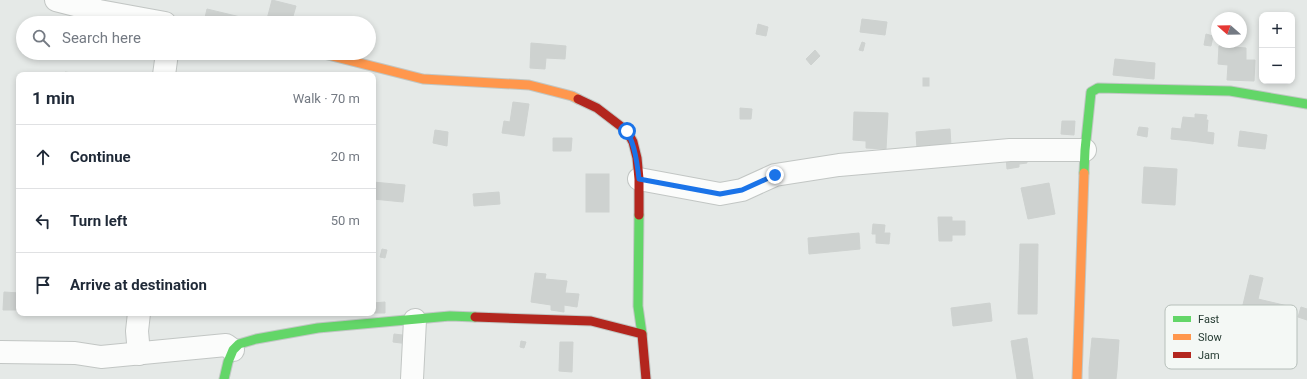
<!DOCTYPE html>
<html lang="en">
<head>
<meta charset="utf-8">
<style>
  :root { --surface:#fff; --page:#f2f2f3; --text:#1f2937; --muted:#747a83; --line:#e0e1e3 }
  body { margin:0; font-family:Roboto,sans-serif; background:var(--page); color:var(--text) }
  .controls { position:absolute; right:12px; top:12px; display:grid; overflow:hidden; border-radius:8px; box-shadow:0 2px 6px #0003 }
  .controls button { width:36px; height:36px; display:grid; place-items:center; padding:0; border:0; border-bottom:1px solid var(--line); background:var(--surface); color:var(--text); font:20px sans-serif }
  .compass { position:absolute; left:1211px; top:12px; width:36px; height:36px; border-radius:50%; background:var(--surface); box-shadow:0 2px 6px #0003; rotate:290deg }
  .stop { position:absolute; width:12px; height:12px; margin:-9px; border:3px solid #1a73e8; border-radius:50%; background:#fff }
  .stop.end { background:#1a73e8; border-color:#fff; box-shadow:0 1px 4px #0008 }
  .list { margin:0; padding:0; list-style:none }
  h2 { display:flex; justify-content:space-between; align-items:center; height:52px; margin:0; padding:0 16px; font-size:17px }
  h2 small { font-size:13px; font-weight:400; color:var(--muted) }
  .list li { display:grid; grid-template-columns:26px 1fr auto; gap:12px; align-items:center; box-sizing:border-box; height:64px; padding:0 16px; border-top:1px solid var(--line) }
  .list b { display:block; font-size:15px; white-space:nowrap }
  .list em { font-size:13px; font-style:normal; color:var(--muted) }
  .icon { flex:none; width:22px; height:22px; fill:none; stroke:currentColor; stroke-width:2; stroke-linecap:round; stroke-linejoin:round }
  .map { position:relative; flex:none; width:1307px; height:379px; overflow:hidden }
  .search { position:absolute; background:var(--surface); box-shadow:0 2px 6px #0003; left:16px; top:16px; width:360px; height:44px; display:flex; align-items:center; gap:10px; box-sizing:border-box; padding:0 14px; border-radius:22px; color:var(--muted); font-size:15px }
  .panel { position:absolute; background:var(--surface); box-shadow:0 2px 6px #0003; left:16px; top:72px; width:360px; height:244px; border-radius:8px }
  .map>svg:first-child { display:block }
</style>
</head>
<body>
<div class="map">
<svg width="1307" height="379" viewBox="0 0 1307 379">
  <rect width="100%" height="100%" fill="#e5e9e7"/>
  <g fill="#ced2d0" stroke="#ced2d0">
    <path d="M272 0 296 6 291 23H266Z"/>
    <path d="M207 9 257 21 256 23 204 22Z"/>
    <path d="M862 19 887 22 885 35 860 32Z"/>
    <path d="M758 24 768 27 766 36 756 34Z"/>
    <path d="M1206 34 1213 36 1211 46 1204 45Z"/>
    <path d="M862 42 865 43 863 51 859 50Z"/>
    <path d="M531 43 566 46 565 59 546 58 545 69 530 68Z"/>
    <path d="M1219 46 1246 48V60H1255L1254 81 1227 80 1228 65 1218 64Z"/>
    <path d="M815 50 820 56 811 65 806 59Z"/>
    <path d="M1115 59 1155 63 1154 79 1113 75Z"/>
    <path d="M65 72 80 74 79 75H65Z"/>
    <rect x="923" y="78" width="6" height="8"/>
    <path d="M513 102 529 104 524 136 502 133 504 121 510 122Z"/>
    <path d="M740 108 752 109 751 119H740Z"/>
    <path d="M854 112 888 113 886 149 866 148V141L853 140Z"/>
    <path d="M1195 114 1207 115 1206 120H1208L1207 132 1193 130 1191 141 1171 139 1172 128 1181 129 1183 117 1195 118Z"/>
    <path d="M1062 121H1075L1074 135 1061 134Z"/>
    <path d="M1139 127 1148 128 1147 137 1137 135Z"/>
    <path d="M950 129 951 146 917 149 916 132Z"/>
    <path d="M435 130 448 132 447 146 433 143Z"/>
    <path d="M1193 130 1214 133 1213 144 1191 141Z"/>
    <path d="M1240 131 1267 135 1265 149 1238 146Z"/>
    <path d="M553 138H572L571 151H553Z"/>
    <path d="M1026 155 1027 163 1019 164V167L1007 169 1006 157Z"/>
    <path d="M1144 167 1177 169 1175 205 1142 203Z"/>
    <rect x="586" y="174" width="23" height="38"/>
    <path d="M373 182 405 185 403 202 373 199Z"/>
    <path d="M1049 183 1055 214 1028 219 1021 188Z"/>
    <path d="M499 192 500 204 474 206 473 194Z"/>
    <path d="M938 217H952V221H965V235H952V241H939Z"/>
    <path d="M873 224 885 225 884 233H890L889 244 876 243V234H872Z"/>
    <path d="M859 233 860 249 809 254 808 238Z"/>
    <path d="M1020 244H1038L1037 314H1018Z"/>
    <path d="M382 249 387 250 385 258 380 257Z"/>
    <path d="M535 273 546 274 545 279 567 281 565 293 579 294 577 307 564 305V312L551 310V305L531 302Z"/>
    <path d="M1250 275 1263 278 1258 299 1292 307 1289 321 1242 309Z"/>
    <path d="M4 292 19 293V310H3Z"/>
    <path d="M385 302V313H373V303Z"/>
    <path d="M990 303 992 321 953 326 951 308Z"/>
    <path d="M1301 307 1307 309V320L1298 317Z"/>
    <path d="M394 334 411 336 409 344 393 342Z"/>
    <path d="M1027 338 1033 379H1017L1011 341Z"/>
    <path d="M1092 338 1119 340 1117 370 1089 368Z"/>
    <path d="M521 341 526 342 524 348 520 347Z"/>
    <path d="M560 342H573L572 372 559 371Z"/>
    <path d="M1089 368 1117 370 1116 379H1089Z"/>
  </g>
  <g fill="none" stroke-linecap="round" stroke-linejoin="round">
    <defs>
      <g id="street">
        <path d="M56 0 99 11 165 23"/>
        <path d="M164 75 167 53"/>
        <path d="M639 179 720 194 742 190 775 175 839 165 1010 150H1085"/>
        <path d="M0 352 75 353 101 357 226 345 233 350"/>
        <path d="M139 354 137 331 139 313"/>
        <path d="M412 379 415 320"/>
      </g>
      <g id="fast">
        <path d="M1084 173 1085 150 1091 92 1098 88 1230 91 1307 104"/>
        <path d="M639 215 638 306 642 334"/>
        <path d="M224 379 228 362 233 350 239 344 256 339 318 328 450 316 475 317"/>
      </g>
      <g id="slow">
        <path d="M320 53 423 79 529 85 572 96 578 99"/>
        <path d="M1077 379 1084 173"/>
      </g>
      <g id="jam">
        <path d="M578 99 597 108 627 131 633 142 637 158 639 179V215"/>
        <path d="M475 317 591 321 642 334 646 379"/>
      </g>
    </defs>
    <use href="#street" stroke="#c2c6c4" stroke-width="24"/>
    <use href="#fast" stroke="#c1c7c4" stroke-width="11"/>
    <use href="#slow" stroke="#c1c7c4" stroke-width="11"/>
    <use href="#jam" stroke="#c1c7c4" stroke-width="11"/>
    <use href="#street" stroke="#fbfcfb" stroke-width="22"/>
    <use href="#fast" stroke="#63d668" stroke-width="9"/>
    <use href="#slow" stroke="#ff974d" stroke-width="9"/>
    <use href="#jam" stroke="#b3261e" stroke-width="9"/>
  </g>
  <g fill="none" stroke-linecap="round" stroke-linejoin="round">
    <path stroke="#1a73e8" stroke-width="5" d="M627 131C635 146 637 162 639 179L720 194 742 190 775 175"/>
  </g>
  <rect x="1165" y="305" width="132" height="64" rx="6" fill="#f4f8f5" stroke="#b6bfba" stroke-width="1"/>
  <rect x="1173" y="316" width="18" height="6" fill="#63d668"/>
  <rect x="1173" y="334" width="18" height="6" fill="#ff974d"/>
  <rect x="1173" y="352" width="18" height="6" fill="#b3261e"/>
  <g font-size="11" fill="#253b32">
    <text x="1198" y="323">Fast</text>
    <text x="1198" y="341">Slow</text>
    <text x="1198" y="359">Jam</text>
  </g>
</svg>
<div class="controls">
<button>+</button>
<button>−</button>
</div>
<svg class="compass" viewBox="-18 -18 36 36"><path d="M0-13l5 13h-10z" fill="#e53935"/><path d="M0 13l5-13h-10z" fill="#747a83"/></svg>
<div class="stop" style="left:627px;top:131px"></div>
<div class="stop end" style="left:775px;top:175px"></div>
<div class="search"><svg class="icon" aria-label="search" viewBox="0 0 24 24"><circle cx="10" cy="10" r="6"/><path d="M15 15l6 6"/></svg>Search here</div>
<section class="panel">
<h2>1 min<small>Walk · 70 m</small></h2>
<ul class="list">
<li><svg class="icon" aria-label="ahead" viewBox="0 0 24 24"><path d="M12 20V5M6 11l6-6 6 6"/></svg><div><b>Continue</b></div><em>20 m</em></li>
<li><svg class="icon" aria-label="left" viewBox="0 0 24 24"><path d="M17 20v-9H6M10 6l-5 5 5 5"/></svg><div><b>Turn left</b></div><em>50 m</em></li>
<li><svg class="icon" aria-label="arrive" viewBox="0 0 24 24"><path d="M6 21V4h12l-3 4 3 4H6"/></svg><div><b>Arrive at destination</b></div></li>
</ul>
</section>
</div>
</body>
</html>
